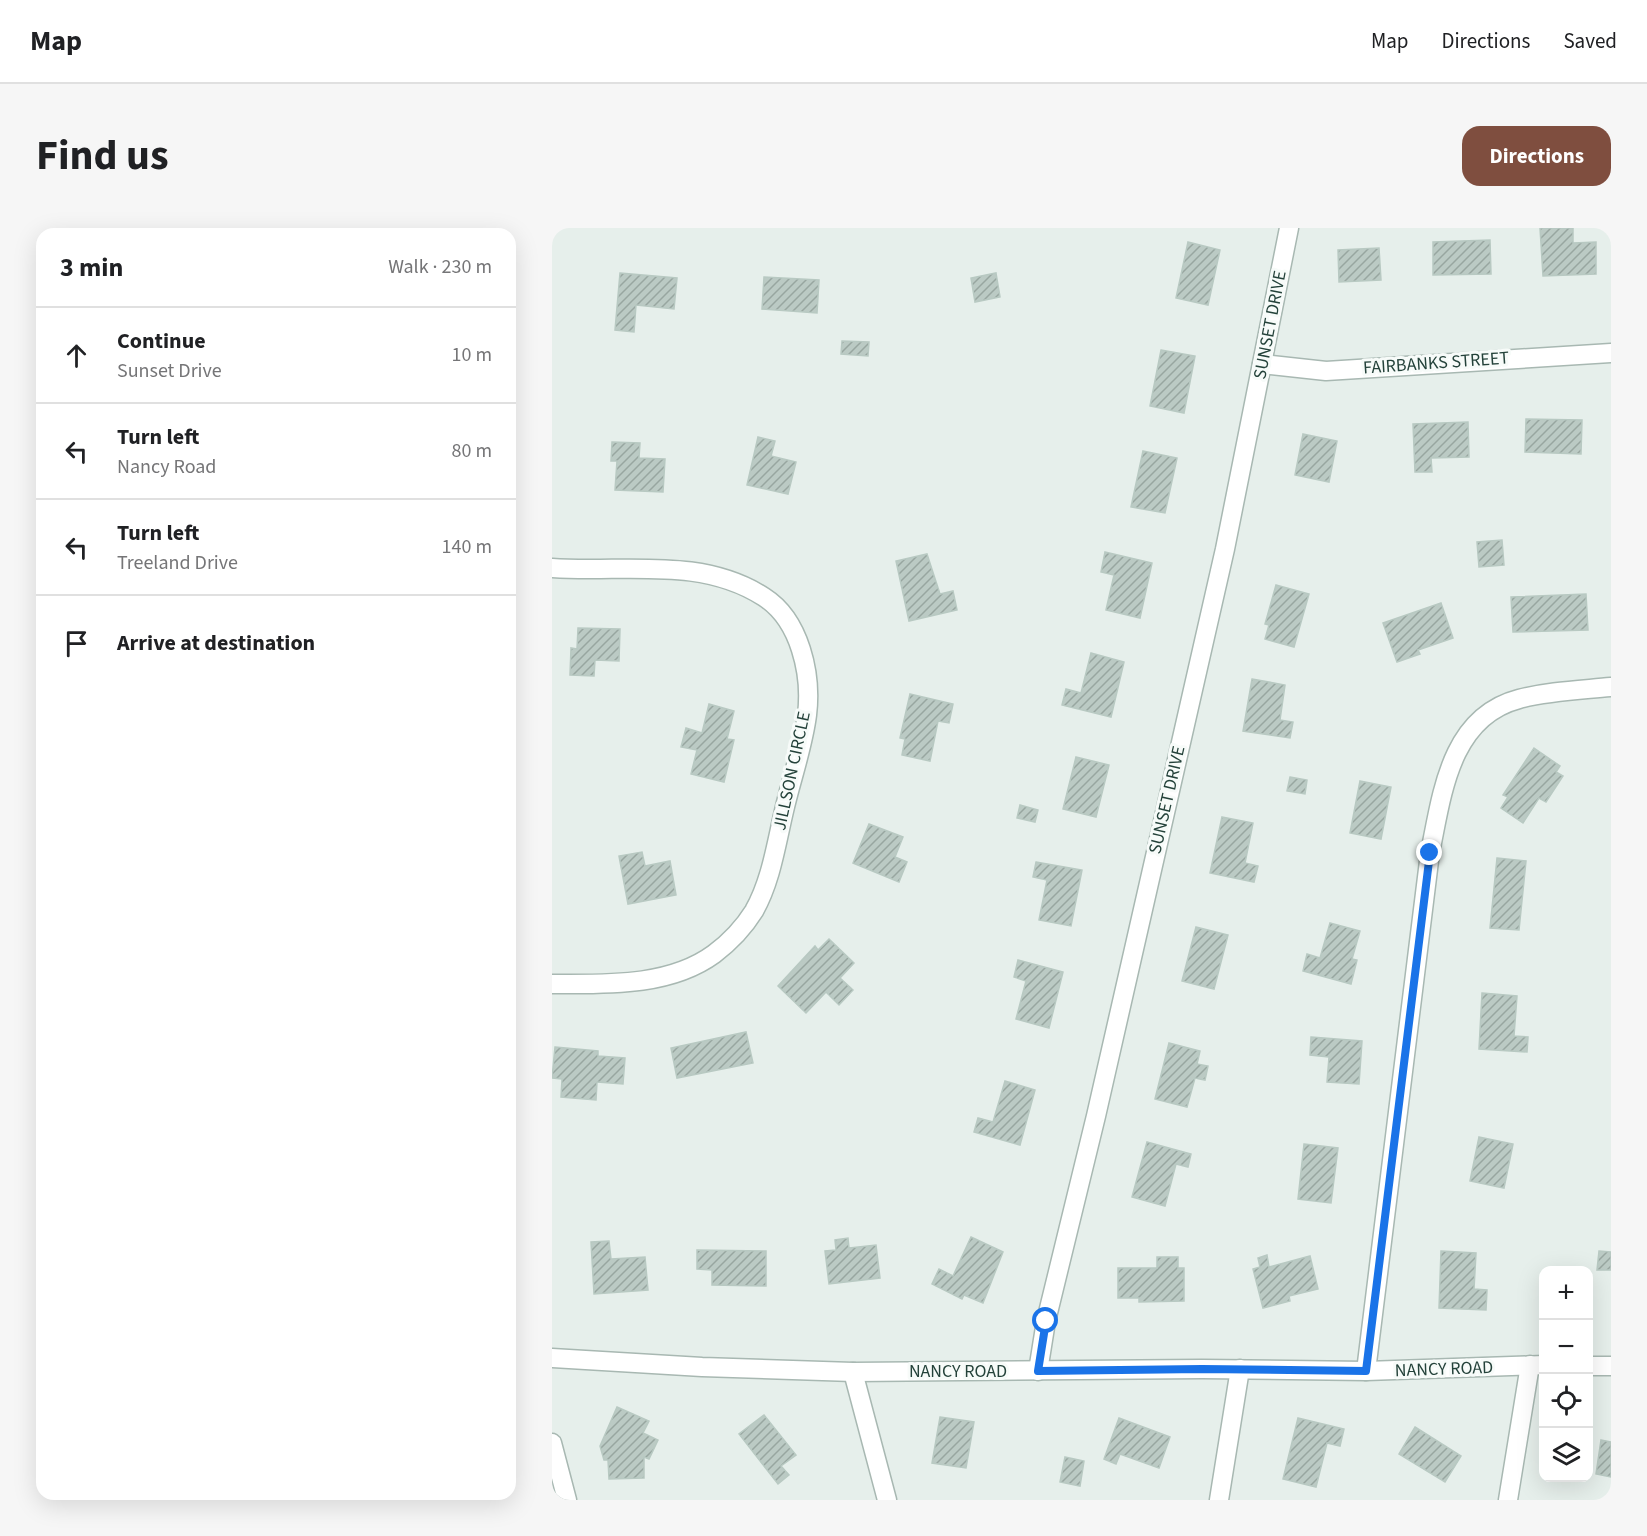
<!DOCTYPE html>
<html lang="en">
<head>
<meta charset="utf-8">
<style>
  :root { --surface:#fff; --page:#f6f6f6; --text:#202124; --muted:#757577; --line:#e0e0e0; --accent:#7f4e3f }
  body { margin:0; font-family:"Source Sans 3",sans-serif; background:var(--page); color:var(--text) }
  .controls { position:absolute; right:18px; bottom:18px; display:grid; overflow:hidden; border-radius:12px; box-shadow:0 6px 24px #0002 }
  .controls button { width:54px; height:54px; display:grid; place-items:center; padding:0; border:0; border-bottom:2px solid var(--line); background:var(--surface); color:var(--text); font:30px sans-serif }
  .stop { position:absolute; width:18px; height:18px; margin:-14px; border:4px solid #1a73e8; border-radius:50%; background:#fff }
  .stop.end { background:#1a73e8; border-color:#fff; box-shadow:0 2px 6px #0008 }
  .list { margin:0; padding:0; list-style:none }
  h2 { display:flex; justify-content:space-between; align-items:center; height:78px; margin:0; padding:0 24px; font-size:26px }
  h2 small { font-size:20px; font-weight:400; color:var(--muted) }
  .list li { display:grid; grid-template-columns:39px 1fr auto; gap:18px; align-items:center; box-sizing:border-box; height:96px; padding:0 24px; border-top:2px solid var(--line) }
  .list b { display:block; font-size:22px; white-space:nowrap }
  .list p { margin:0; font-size:20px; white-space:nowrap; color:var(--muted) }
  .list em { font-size:20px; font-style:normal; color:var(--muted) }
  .icon { flex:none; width:33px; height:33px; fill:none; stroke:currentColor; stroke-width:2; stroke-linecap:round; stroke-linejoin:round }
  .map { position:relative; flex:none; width:1059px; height:1272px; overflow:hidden; border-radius:18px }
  header { display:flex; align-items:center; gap:36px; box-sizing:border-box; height:84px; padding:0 30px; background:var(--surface); border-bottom:2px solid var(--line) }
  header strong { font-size:28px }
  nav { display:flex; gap:33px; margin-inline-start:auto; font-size:21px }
  .intro { display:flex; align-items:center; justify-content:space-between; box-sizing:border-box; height:144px; padding:0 36px }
  h1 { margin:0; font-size:42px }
  .button { padding:15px 27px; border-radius:18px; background:var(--accent); color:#fff; font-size:21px; font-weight:700 }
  main { display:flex; gap:36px; padding:0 36px }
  aside { flex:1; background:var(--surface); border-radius:18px; box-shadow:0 6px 24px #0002 }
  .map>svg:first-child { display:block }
</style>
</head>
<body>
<header>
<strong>Map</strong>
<nav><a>Map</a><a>Directions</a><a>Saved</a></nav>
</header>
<div class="intro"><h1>Find us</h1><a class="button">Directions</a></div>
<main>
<aside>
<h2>3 min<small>Walk · 230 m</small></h2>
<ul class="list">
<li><svg class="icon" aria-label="ahead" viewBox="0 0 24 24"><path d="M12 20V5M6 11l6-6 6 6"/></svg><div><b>Continue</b><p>Sunset Drive</p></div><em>10 m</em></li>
<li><svg class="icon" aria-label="left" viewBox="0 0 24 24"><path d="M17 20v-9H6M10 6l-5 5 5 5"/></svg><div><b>Turn left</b><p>Nancy Road</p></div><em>80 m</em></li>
<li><svg class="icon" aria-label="left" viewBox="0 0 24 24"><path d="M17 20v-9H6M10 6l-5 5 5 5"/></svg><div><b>Turn left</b><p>Treeland Drive</p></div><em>140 m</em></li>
<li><svg class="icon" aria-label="arrive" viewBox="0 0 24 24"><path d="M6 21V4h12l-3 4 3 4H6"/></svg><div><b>Arrive at destination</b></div></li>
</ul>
</aside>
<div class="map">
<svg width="1059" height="1272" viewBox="0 0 1059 1272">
  <defs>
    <pattern id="building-hatch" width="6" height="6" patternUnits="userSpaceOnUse" patternTransform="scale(1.5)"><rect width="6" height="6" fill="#bbcac4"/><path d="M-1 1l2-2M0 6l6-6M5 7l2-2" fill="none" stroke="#98a6a0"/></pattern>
  </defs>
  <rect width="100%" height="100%" fill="#e6efeb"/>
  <g fill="url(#building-hatch)" stroke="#b8c9c2" stroke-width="1.5">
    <path d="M988 0H1021V15L1044 14V46L991 48Z"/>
    <path d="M938 12 939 46 881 47V14Z"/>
    <path d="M636 14 668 22 656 77 624 70Z"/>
    <path d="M827 20 829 52 787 54 786 22Z"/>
    <path d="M68 45 125 50 122 81 84 77 82 104 63 102Z"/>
    <path d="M444 45 448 69 423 74 419 50Z"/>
    <path d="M212 49 267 52 265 85 210 81Z"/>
    <path d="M290 113 317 114 316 128 289 126Z"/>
    <path d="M609 122 643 128 632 185 598 178Z"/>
    <path d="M974 191 1030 192 1029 226 973 224Z"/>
    <path d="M916 194 917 229 879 230 880 244H863L861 196Z"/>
    <path d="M751 206 785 213 777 254 743 247Z"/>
    <path d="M206 209 223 213 219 228 244 234 236 266 195 257Z"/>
    <path d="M60 214 88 215 87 230 113 231 111 264 63 262 65 233H59Z"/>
    <path d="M591 223 625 230 613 285 579 279Z"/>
    <path d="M950 312 952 337 927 339 925 314Z"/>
    <path d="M553 324 600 335 588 390 554 382 562 347 549 344Z"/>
    <path d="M375 326 388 366 401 363 405 382 357 393 344 333Z"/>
    <path d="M724 357 757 366 742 419 713 411 717 397 713 396Z"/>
    <path d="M1034 366 1036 402 961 404 959 369Z"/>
    <path d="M889 375 901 410 866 422 868 426 845 434 831 395Z"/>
    <path d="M26 400 68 401 67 433 43 432 42 448 18 447 19 420 25 421Z"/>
    <path d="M539 425 572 434 559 489 510 477 514 461 529 465Z"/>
    <path d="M700 451 733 457 728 492 741 494 738 510 691 503Z"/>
    <path d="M358 466 401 476 397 495 386 493 378 533 350 527 353 511 348 510Z"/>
    <path d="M157 476 182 483 175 511 182 512 172 554 139 546 145 522 129 519 134 500 150 505Z"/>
    <path d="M982 520 1008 538 1004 544 1011 548 994 574 987 570 971 595 949 580 956 569 951 567Z"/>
    <path d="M524 529 557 537 544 589 511 581Z"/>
    <path d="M738 549 755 552 753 566 735 563Z"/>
    <path d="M808 553 839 559 829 611 798 605Z"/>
    <path d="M468 577 486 582 483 594 465 590Z"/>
    <path d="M670 589 701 595 693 635 706 638 702 654 658 645Z"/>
    <path d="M317 596 351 609 343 629 355 634 347 654 301 635Z"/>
    <path d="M90 624 93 638 118 633 124 667 76 676 67 628Z"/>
    <path d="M945 630 974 633 967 702 938 700Z"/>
    <path d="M484 634 530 642 519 698 487 692 495 652 481 649Z"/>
    <path d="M778 695 808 703 800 731 805 732 799 756 751 743 755 726 768 730Z"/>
    <path d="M644 699 676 707 662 761 630 753Z"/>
    <path d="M277 711 302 735 288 750 301 762 287 777 274 764 254 785 226 758 263 718 266 722Z"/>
    <path d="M466 732 511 744 497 800 464 791 474 753 462 749Z"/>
    <path d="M930 765 965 768 962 808 976 809 975 824 927 821Z"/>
    <path d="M194 804 201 835 125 850 119 820Z"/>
    <path d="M759 809 810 813 807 856 775 854 777 829 758 827Z"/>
    <path d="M617 815 648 823 645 836 656 838 653 852 643 850 635 879 603 871Z"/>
    <path d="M3 819 46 823V828L73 830 71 856 45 854 44 872 9 869 10 851 0 850Z"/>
    <path d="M453 853 483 862 468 917 422 904 426 890 441 894Z"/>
    <path d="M927 909 961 916 952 960 918 953Z"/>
    <path d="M595 914 639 926 636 939 624 936 613 978 580 969Z"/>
    <path d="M752 916 786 920 779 975 746 971Z"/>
    <path d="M419 1009 451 1024 431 1075 412 1067 410 1071 380 1056 387 1041 401 1048Z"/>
    <path d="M296 1010 297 1020 324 1017 328 1050 277 1056 273 1023 284 1022 283 1012Z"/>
    <path d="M57 1013 59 1031 93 1029 96 1062 42 1066 39 1014Z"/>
    <path d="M145 1022 214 1023V1058L160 1057V1042L145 1041Z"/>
    <path d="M889 1023 924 1025 922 1061 935 1062 934 1082 887 1080Z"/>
    <path d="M1047 1023 1059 1024V1042H1045Z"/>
    <path d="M715 1027 717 1039 758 1028 766 1061 737 1068 738 1073 711 1080 701 1041 708 1039 706 1030Z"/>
    <path d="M605 1029H626V1040H632V1073L587 1074V1070H566V1040H605Z"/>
    <path d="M65 1179 97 1193 91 1205 106 1212 97 1231 92 1229V1250L57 1251 56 1232H52L48 1218Z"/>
    <path d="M212 1187 244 1227 229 1238 237 1247 226 1256 187 1206Z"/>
    <path d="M388 1189 422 1194 414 1240 380 1235Z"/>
    <path d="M567 1190 618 1209 607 1240 568 1226 564 1236 552 1231Z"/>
    <path d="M746 1190 792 1201 788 1218 775 1215 764 1259 731 1251Z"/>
    <path d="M863 1199 909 1228 893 1254 847 1226Z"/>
    <path d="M1049 1212 1059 1214V1249L1044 1246Z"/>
    <path d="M513 1229 532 1233 528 1258 508 1254Z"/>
  </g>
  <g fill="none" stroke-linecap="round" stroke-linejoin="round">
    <defs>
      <g id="minor">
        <path d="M710 136 774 143 1059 125"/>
        <path d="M0 340C71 345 149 328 212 369 248 392 260 446 255 487 251 519 239 552 232 583 224 617 219 653 202 683 192 699 178 714 162 726 117 759 53 756 0 756"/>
        <path d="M0 1130 150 1139 301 1144 650 1141 814 1143 992 1137"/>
        <path d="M1036 1138H1059"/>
        <path d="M486 1143 494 1093 544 888 673 321 737 0"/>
        <path d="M814 1143 878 625C890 566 898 489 967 471 997 463 1029 462 1059 459"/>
        <path d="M301 1144 335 1272"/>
        <path d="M0 1215 15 1272"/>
        <path d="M667 1272 688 1141"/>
        <path d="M956 1272 978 1137"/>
      </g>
    </defs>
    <use href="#minor" stroke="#a8b8b2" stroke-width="21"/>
    <use href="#minor" stroke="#fff" stroke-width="18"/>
  </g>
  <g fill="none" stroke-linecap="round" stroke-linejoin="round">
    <path stroke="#1a73e8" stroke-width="8" d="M494 1093 486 1143 650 1141 814 1143 878 625"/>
  </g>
  <g text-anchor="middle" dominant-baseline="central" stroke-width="6" stroke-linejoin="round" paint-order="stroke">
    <g font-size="18" fill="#24423a" stroke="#f7fbf9">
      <text transform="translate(718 97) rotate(-79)">SUNSET DRIVE</text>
      <text transform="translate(884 135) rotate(-4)">FAIRBANKS STREET</text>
      <text transform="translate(240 543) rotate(-78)">JILLSON CIRCLE</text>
      <text transform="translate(615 572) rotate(-77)">SUNSET DRIVE</text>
      <text transform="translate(892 1141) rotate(-2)">NANCY ROAD</text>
      <text x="406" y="1143">NANCY ROAD</text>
    </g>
  </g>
</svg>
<div class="controls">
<button>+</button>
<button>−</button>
<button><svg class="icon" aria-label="locate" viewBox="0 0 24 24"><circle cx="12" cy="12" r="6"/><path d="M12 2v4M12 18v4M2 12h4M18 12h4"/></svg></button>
<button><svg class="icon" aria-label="layers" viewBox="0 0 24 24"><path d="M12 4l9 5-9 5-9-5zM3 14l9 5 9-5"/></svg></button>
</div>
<div class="stop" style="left:494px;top:1093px"></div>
<div class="stop end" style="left:878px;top:625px"></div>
</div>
</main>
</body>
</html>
